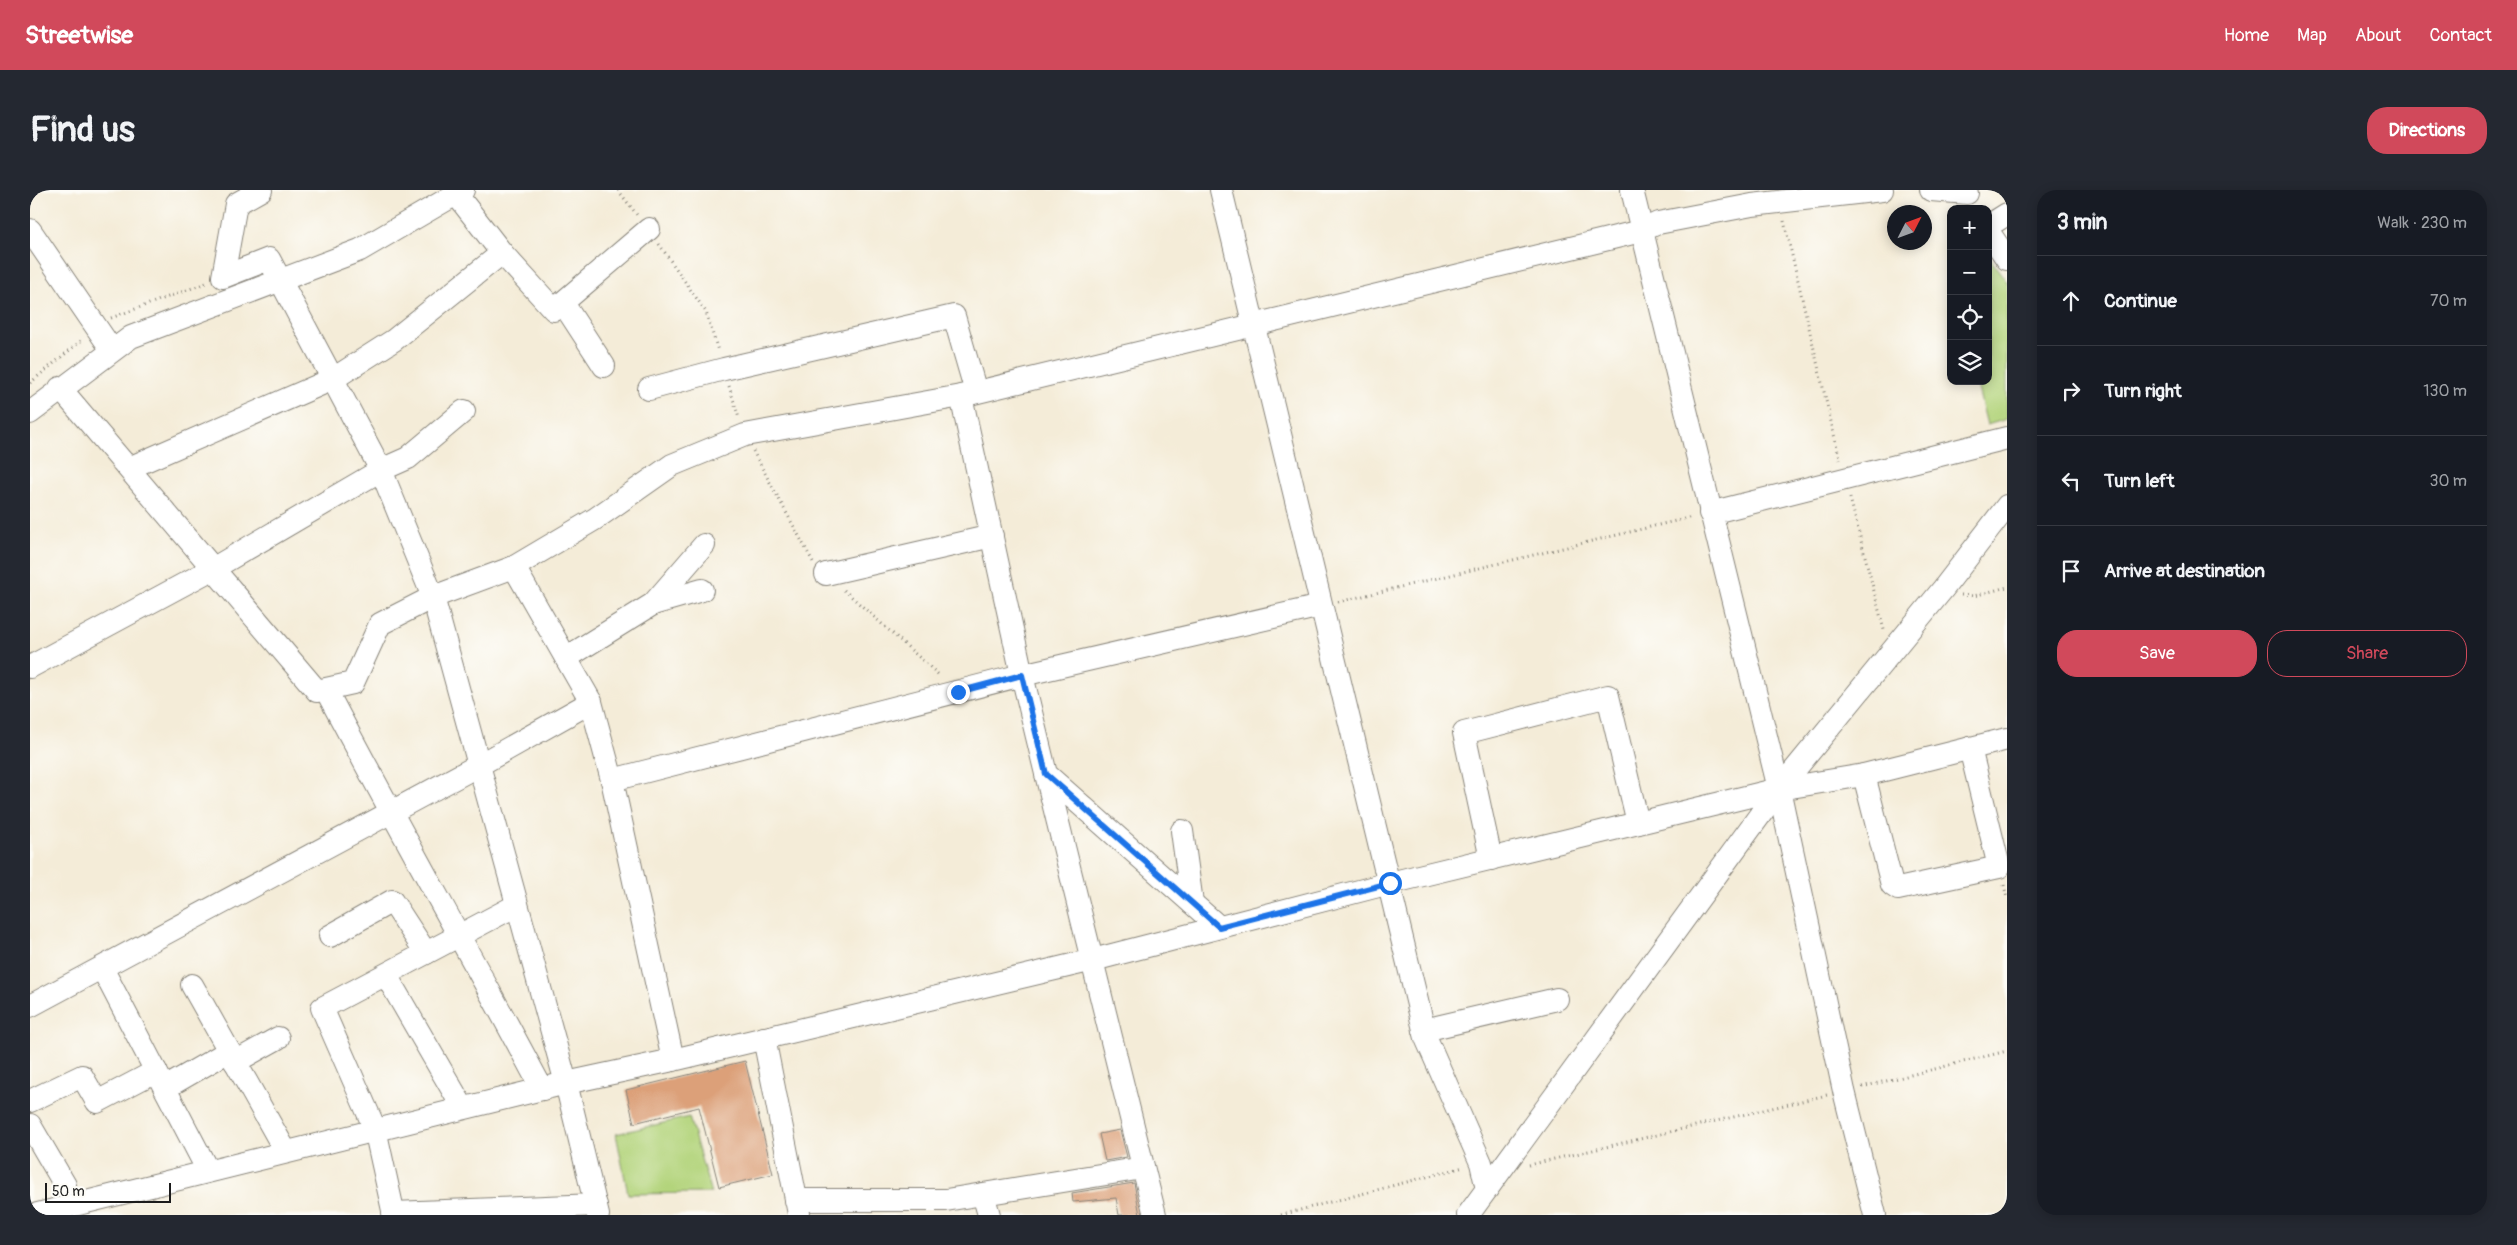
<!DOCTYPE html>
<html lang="en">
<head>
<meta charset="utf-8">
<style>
  :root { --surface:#171b24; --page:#242831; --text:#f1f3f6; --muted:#9ea1a6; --line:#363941; --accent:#d1495b }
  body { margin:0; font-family:Pangolin,sans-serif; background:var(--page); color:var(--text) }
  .controls { position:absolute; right:15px; top:15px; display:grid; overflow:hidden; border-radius:10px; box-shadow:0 2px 12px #0003 }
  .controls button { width:45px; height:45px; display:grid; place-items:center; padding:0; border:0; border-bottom:1px solid var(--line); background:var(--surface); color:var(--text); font:25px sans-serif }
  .compass { position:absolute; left:1857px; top:15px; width:45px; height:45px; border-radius:50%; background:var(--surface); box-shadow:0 2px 12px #0003; rotate:48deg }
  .scale { position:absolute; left:15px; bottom:12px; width:126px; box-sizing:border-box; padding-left:5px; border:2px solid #1c1c1c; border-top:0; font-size:14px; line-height:18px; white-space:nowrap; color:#1c1c1c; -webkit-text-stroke:4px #fdfcf7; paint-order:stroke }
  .stop { position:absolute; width:15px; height:15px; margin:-11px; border:4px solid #1a73e8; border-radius:50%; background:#fff }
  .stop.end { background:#1a73e8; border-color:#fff; box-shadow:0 1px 5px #0008 }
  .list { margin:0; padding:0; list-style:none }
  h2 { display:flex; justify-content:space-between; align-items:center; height:65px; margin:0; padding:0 20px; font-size:21px }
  h2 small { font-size:16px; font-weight:400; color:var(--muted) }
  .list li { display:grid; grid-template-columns:32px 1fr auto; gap:15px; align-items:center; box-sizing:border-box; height:90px; padding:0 20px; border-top:1px solid var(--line) }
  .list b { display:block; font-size:19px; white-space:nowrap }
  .list em { font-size:16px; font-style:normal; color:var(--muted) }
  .actions { display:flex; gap:10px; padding:15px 20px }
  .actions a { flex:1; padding:11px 0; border:1px solid var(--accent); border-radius:20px; text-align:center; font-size:18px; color:var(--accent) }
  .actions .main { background:var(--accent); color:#fff }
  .icon { flex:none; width:28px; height:28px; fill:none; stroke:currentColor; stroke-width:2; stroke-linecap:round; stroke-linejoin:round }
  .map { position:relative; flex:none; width:1977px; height:1025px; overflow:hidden; border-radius:20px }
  header { display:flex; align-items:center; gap:30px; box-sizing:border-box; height:70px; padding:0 25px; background:var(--accent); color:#fff }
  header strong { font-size:24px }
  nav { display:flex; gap:28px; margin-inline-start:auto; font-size:18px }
  .intro { display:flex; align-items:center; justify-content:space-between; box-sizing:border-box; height:120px; padding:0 30px }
  h1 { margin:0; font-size:35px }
  .button { padding:12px 22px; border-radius:20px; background:var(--accent); color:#fff; font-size:18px; font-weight:700 }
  main { display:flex; gap:30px; padding:0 30px }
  aside { flex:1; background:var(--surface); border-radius:20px; box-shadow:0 2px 12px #0003 }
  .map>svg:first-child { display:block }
</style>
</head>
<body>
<header>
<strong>Streetwise</strong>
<nav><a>Home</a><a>Map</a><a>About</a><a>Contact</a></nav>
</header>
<div class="intro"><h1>Find us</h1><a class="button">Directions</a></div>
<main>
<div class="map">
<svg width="1977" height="1025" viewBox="0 0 1977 1025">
  <rect width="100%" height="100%" fill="#fdfcf7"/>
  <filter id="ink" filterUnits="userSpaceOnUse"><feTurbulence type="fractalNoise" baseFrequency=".02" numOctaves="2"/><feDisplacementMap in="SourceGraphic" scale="10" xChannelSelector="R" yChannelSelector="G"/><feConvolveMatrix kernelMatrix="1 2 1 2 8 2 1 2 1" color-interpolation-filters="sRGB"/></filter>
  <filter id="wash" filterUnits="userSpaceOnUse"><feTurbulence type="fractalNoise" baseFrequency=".0096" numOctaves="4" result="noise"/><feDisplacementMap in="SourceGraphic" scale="20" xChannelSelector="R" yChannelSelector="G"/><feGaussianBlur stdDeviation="1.12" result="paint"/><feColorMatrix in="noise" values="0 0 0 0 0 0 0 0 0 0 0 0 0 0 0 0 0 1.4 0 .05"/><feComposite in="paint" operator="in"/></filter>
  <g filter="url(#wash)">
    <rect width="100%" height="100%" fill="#f4ecd8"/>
    <g fill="#b3d47c" stroke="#68784c">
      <path d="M1958 66 1977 92V229L1957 235 1946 191H1958Z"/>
      <path d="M659 927 681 1003 598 1004 586 944Z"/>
    </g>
    <g id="blocks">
      <g fill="#dca079">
        <path d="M715 871 743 984 689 997 669 917 604 933 596 900Z"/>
        <path d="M1090 940 1097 967 1075 971 1069 944Z"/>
        <path d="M1104 993 1110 1025H1089L1086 1008 1043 1012 1042 1003Z"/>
      </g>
    </g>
  </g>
  <g filter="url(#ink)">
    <use href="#blocks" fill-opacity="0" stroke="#88847a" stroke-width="1"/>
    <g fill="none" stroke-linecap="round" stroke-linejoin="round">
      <defs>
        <g id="minor">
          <path d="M231 0 206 14 193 87 239 69 351 280 403 407 536 893 568 1025"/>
          <path d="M1191 0 1396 848 1451 973 1457 999"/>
          <path d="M1602 0 1749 599 1814 901 1845 1025"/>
          <path d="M1901 0 1937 3"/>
          <path d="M426 4 472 63 524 120 619 39"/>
          <path d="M1958 36 1977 24"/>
          <path d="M0 40 82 160"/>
          <path d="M1958 41 1977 69"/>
          <path d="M533 113 574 176"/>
          <path d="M30 198 287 501 323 493 350 434 403 407 484 377 565 329 642 275 715 245 931 206 1611 41 1628 33 1722 15 1852 0"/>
          <path d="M619 199 694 179 924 126 946 202"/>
          <path d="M931 206 992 485 1016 584 1189 737"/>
          <path d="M0 223 101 147 330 60 433 0"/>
          <path d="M99 278 303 189 364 150 472 63"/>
          <path d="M1680 323 1977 248"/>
          <path d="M484 377 561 512"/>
          <path d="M796 384 962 346"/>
          <path d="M623 414 672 400"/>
          <path d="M536 468 623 414 674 355"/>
          <path d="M0 477 184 378 351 280 378 268 434 221"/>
          <path d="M296 500C366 634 441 765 512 899"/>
          <path d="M1016 584 1125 1025"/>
          <path d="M1834 585 1862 695 1868 699 1969 677 1940 558"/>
          <path d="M582 590 992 485 1291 416"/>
          <path d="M1152 641 1162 713"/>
          <path d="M1461 669 1434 543 1578 506 1608 633"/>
          <path d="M300 746 362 711 396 763"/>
          <path d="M72 778 178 981"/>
          <path d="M356 785 433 918"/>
          <path d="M162 795 256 962"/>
          <path d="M0 816 449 575 561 512 582 590 643 870"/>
          <path d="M1394 840 1527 809"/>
          <path d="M734 848 769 1024"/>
          <path d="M205 872 248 848"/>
          <path d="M135 898 199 861"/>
          <path d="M0 911 52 886 67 912 126 881"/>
          <path d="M0 935 35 995"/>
          <path d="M953 1004 959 1025"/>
          <path d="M766 1010H916L1113 978"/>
          <path d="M363 1023 566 1015"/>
          <path d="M4 1025 536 893 643 870 1063 770 1360 693 1749 599 1834 585 1977 549"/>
          <path d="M364 1025 345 939 292 818 487 715"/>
          <path d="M1438 1025 1749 599 1913 399 1977 316"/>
        </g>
      </defs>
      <use href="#minor" stroke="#88847a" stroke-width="24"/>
      <g stroke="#88847a" stroke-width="3" stroke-dasharray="1 4" stroke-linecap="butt">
        <path d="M588 0 607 25"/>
        <path d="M1754 31 1810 270"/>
        <path d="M629 54 676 122 688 161"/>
        <path d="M81 128 176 93"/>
        <path d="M0 193 52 150"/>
        <path d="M699 196 709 228"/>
        <path d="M723 261 783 372"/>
        <path d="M1820 308 1854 440"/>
        <path d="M814 400 910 486"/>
        <path d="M1931 405 1944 406 1977 397"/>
        <path d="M1308 412 1662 327"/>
        <path d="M1974 695 1977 708"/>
        <path d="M1832 897 1977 861"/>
        <path d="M1499 975 1797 905"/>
        <path d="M1251 1025 1434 977"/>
      </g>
      <use href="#minor" stroke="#fff" stroke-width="22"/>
    </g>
  </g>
  <g fill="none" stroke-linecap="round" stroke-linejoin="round" filter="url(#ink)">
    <path stroke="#1a73e8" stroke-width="6" d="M928 502 992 485 1016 584 1189 737 1360 693"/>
  </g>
</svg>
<div class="controls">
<button>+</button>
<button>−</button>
<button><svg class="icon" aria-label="locate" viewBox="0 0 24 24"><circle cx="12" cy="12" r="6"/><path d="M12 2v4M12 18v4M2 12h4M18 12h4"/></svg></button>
<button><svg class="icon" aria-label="layers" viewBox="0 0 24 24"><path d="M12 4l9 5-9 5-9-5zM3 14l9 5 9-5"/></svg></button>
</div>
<svg class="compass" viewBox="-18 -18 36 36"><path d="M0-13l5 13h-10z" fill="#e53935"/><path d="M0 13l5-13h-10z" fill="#9ea1a6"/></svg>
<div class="scale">50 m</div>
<div class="stop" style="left:1360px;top:693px"></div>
<div class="stop end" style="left:928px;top:502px"></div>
</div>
<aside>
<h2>3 min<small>Walk · 230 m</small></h2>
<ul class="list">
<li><svg class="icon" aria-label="ahead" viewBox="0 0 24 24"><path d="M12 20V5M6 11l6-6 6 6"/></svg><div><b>Continue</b></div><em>70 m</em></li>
<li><svg class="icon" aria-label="right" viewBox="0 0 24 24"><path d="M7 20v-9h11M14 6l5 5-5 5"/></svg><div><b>Turn right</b></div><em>130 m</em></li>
<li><svg class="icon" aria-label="left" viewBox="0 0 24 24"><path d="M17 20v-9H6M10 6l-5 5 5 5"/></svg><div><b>Turn left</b></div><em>30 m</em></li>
<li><svg class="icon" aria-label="arrive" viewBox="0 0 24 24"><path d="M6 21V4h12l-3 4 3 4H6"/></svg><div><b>Arrive at destination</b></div></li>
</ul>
<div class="actions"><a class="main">Save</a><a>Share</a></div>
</aside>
</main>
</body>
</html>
